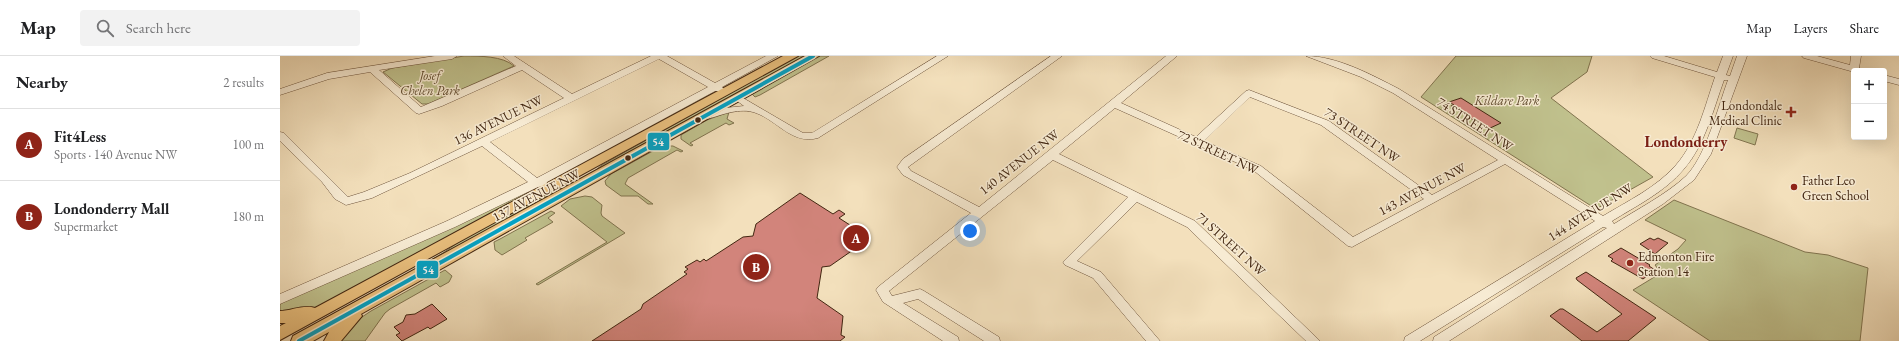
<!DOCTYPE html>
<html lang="en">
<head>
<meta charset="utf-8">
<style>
  :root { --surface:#fff; --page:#f2f2f2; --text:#202124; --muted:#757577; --line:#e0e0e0; --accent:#8f2418 }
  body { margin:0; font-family:"EB Garamond",serif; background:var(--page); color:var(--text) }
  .controls { position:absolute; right:12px; top:12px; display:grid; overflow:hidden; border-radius:4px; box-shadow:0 4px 16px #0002 }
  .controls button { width:36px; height:36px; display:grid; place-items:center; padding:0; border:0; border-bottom:1px solid var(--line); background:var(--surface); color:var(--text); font:20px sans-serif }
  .you { position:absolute; left:690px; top:175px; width:14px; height:14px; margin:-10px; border:3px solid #fff; border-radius:50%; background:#1a73e8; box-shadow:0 0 0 6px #1a73e833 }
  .badge { display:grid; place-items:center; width:26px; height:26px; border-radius:50%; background:var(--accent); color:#fff; font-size:13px; font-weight:700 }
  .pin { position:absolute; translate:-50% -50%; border:2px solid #fff; box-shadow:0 1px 4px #0006 }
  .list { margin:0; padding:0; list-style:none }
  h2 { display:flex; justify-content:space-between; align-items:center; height:52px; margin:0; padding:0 16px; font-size:17px }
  h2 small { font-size:13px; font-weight:400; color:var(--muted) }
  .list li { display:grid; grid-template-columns:26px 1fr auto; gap:12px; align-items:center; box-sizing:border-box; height:72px; padding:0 16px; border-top:1px solid var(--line) }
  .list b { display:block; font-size:15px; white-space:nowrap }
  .list p { margin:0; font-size:13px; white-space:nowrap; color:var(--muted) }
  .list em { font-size:13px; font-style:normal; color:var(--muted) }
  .icon { flex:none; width:22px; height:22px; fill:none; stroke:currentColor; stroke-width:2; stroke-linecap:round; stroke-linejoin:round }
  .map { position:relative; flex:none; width:1619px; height:285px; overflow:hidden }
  header { display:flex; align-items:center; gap:24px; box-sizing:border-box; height:56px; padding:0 20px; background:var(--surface); border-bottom:1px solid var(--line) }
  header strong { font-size:19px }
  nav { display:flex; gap:22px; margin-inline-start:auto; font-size:14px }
  .search { width:280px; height:36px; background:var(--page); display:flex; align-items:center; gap:10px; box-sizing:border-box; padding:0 14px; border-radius:4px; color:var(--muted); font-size:15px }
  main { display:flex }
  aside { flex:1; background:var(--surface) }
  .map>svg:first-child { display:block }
</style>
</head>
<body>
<header>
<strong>Map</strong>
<div class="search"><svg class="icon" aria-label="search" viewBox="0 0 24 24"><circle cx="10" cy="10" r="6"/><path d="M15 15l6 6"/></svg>Search here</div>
<nav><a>Map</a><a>Layers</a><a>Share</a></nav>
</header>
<main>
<aside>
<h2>Nearby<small>2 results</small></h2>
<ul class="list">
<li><span class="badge">A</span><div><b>Fit4Less</b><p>Sports · 140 Avenue NW</p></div><em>100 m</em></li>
<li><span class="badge">B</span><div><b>Londonderry Mall</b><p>Supermarket</p></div><em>180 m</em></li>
</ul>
</aside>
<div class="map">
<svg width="1619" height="285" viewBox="0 0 1619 285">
  <rect width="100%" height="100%" fill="#f3e0bc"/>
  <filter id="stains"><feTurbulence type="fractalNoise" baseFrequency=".005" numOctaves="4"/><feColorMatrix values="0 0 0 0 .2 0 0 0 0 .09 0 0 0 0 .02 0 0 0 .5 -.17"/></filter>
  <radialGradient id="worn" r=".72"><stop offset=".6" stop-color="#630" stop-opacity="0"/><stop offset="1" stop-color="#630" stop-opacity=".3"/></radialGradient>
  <g fill="#c0c18d" stroke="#81744f">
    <path d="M184 0C200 0 223 0 234 10L148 48H142L103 16 112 12Z"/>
    <path d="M517 0H528L311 118 322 109Z"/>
    <path d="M538 0H549L480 39 475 41 472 38Z"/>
    <path d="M1176 0H1312L1307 16 1271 42 1373 121 1316 153 1141 41Z"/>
    <path d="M430 37 432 38 270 124 274 121Z"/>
    <path d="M449 56 447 63 454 67 449 69 446 67 410 87 413 89 411 90 401 83V79L427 64Z"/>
    <path d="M1457 72 1478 78 1475 89 1454 82Z"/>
    <path d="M382 90H393L403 95 401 96 397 94 348 122 345 128 373 148H368L358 140H341L326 129 325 125 331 118Z"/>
    <path d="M292 128 22 278 163 197 183 183 267 137Z"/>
    <path d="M247 135 248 136 246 139 42 249 23 256 0 258V248L5 245Z"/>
    <path d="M305 140 312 141 322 149 321 157 322 160 345 177 258 229 256 228 327 186 281 150 290 143Z"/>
    <path d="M1394 144 1525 196 1548 199 1588 212 1580 285H1430L1353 234 1381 217 1375 209 1398 193 1406 184 1365 164Z"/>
    <path d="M271 155 275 157 268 162 273 166 245 182 247 184 222 199 215 194 214 186 220 183Z"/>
    <path d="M165 214 172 220 169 226 160 231 156 227 110 253 105 257 85 285H58L79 263 91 255Z"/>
  </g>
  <g fill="#d2847b" stroke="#422611">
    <path d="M1181 42 1221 67 1208 73 1171 50 1174 49 1169 46Z"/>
    <path d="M520 137 553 158 559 154 565 158 559 162 584 178 583 187 550 210 542 211 537 242 563 260 561 279 565 281 560 285H312L361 253 363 248 407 218 404 216 408 213 405 211 417 204 420 206 424 203 426 205 463 181 473 180 476 168Z"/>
    <path d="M1370 182 1374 184 1378 182 1388 187 1375 198 1360 188Z"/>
    <path d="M1341 192 1370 209 1369 210 1375 214 1363 223 1331 205 1333 203 1328 200Z"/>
    <path d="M1306 216 1367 256 1376 262 1348 285H1302L1270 260 1280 253H1283L1317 276 1342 258 1297 224 1296 222Z"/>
    <path d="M152 248 167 263 150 273 148 271 122 285 116 279 120 277 114 271 123 266 126 259 135 258Z"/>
  </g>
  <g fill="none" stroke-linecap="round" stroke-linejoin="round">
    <defs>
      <g id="minor">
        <path d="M155 0H177L172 3 99 14 141 51 236 10 223 0H234L292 38 371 0H387L435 27 486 0H498L442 31 444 33 442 35H435L267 126 266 130 258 131 175 171 0 248V238L167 165 248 126 202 90 92 142 66 149 55 143 42 126 0 85V76L4 77 68 141 84 136 130 117 284 42 242 14 162 50 139 58 136 57 90 16 49 23 0 39V33L47 17ZM379 3 428 31 257 122 210 86Z"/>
        <path d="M657 0H668L538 82C512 89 498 65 476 57 460 51 442 59 427 63L422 60 424 58 445 52 464 50 453 42 458 39 523 77H532Z"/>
        <path d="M771 0H782L628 111 631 115 699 151 886 0H897L841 47 916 81 966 35 969 34 1049 65 1152 139 1218 104 1113 37 1081 21 1026 0C1057 0 1092 19 1119 33L1323 160C1348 145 1377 131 1396 109 1417 85 1425 50 1435 21L1372 2 1370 0H1384L1437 16 1443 0H1453L1446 19 1450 20 1457 0H1467L1431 98 1414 124 1383 148 1169 285H1153L1154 281 1327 172 1323 171 1140 285H1124L1125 281 1315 165 1225 108 1072 191 1068 190 973 114 835 52 779 98 915 165 1040 285H1026L907 171 857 146 797 205 821 216 880 285H866L813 222 785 209 783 206 848 141 773 104 609 235 612 240 640 233 644 235 719 281 720 285H704L638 243 623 247 678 281 679 285H663L603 246 596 234 598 231 691 157 623 119 617 111 623 103ZM1444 24H1448C1438 51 1426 100 1406 120 1387 138 1356 154 1334 168L1332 165C1356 150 1385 136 1404 113 1425 89 1433 54 1444 24ZM970 41 1041 69 1144 143 1073 181 981 110 924 85Z"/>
        <path d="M1522 0H1537L1570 9 1571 0H1581L1579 12 1585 15 1574 16 1524 2Z"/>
        <path d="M1604 19 1619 23V29L1604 25Z"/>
      </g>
      <g id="major">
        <path d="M503 0H518L0 284V270L6 267H0V255C11 255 24 248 35 252Z"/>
        <path d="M525 0H539L81 258 82 260 61 285H44L49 276 33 285H11L13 280Z"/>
      </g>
    </defs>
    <use href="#minor" stroke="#6e543c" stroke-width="1"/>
    <use href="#major" stroke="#422611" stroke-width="2"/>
    <use href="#minor" fill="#f7ebd3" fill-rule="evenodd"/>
    <use href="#major" fill="#eac07e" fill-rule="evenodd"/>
    <defs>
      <path id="bus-1" d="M19 285 533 0"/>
    </defs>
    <use href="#bus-1" stroke="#f7ebd3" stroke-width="7"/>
    <use href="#bus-1" stroke="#03a2c5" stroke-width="4"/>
  </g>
  <g fill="#8f2418" stroke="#f7ebd3" stroke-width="1.5">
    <path d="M1509 50h4v4h4v4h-4v4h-4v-4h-4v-4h4z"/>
    <circle cx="1514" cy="131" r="4"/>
    <circle cx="1350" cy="207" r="4"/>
  </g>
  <g fill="#422611" stroke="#f7ebd3" stroke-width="1.5">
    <circle cx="418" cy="64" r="3.5"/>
    <circle cx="348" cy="102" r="3.5"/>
  </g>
  <g text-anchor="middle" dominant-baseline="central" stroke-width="3" stroke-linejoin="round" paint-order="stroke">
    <g font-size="13" font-style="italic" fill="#624d30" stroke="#f7ebd3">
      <text x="150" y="19">Josef<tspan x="150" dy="15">Chelen Park</tspan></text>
      <text x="1227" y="44">Kildare Park</text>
    </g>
    <g font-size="13" fill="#422611" stroke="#f7ebd3" text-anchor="start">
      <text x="1502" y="49" text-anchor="end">Londondale<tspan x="1502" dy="15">Medical Clinic</tspan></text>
      <text x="1522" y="124">Father Leo<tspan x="1522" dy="15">Green School</tspan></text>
      <text x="1358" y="200">Edmonton Fire<tspan x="1358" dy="15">Station 14</tspan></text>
    </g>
    <g font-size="13" fill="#422611" stroke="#f7ebd3">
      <text transform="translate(218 64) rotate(-26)">136 AVENUE NW</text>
      <text transform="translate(1195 68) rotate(33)">74 STREET NW</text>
      <text transform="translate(1082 79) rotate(34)">73 STREET NW</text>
      <text transform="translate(938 96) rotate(25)">72 STREET NW</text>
      <text transform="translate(739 106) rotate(-38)">140 AVENUE NW</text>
      <text transform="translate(1142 133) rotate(-28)">143 AVENUE NW</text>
      <text transform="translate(256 139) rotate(-28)">137 AVENUE NW</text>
      <text transform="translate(1310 156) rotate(-32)">144 AVENUE NW</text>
      <text transform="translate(951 188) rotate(42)">71 STREET NW</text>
    </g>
    <g font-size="15" font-weight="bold" fill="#7a1f14" stroke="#f7ebd3">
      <text x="1406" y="85">Londonderry</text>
    </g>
  </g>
  <g stroke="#f7ebd3" stroke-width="1.5">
    <rect x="367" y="76" width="23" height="19" rx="4" fill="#03a2c5"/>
    <rect x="136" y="204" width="23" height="19" rx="4" fill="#03a2c5"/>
  </g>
  <g font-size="11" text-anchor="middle" font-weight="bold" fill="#fff">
    <text x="378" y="90">54</text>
    <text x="148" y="218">54</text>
  </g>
  <rect width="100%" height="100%" filter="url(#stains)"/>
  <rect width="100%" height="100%" fill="url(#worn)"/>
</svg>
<div class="controls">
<button>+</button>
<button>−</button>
</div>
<div class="you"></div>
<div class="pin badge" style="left:576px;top:182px">A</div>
<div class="pin badge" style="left:476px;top:211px">B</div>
</div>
</main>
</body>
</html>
